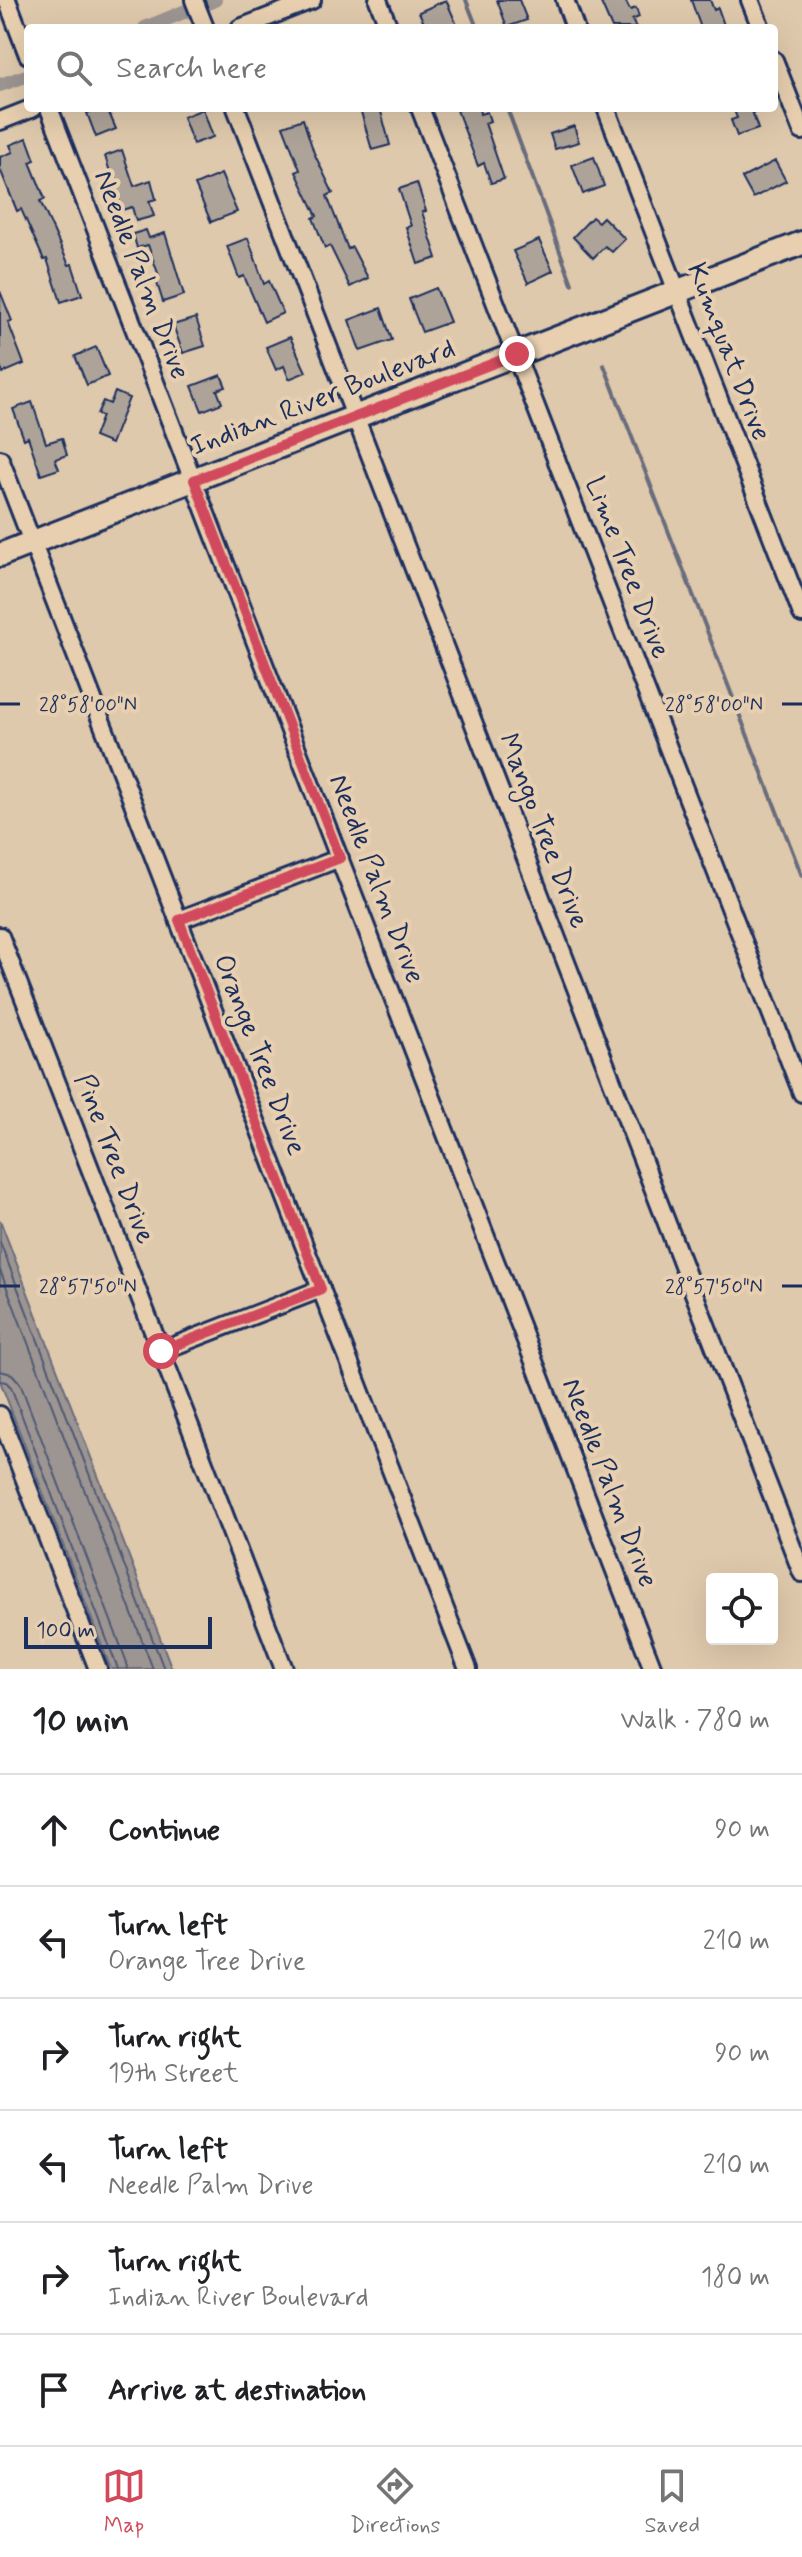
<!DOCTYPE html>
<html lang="en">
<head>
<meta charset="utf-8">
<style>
  :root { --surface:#fff; --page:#f6f6f6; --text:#202124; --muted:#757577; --line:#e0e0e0; --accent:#d1495b }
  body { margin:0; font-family:Mynerve,sans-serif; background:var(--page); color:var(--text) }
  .controls { position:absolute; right:24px; bottom:24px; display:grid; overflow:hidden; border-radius:8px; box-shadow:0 8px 32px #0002 }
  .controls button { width:72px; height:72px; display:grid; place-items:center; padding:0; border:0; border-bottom:2px solid var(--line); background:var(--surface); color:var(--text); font:40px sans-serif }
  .scale { position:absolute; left:24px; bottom:20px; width:188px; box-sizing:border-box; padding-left:8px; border:4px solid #1b2f5e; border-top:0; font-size:22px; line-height:28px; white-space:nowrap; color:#1b2f5e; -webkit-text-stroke:6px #e7cfaf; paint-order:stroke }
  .stop { position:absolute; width:24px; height:24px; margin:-18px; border:6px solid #d1495b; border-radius:50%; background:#fff }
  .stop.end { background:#d1495b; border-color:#fff; box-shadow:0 2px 8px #0008 }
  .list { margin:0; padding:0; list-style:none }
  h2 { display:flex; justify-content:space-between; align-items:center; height:104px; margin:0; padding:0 32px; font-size:34px }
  h2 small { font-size:26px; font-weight:400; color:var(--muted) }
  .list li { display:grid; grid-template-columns:52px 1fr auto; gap:24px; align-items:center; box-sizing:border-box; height:112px; padding:0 32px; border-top:2px solid var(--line) }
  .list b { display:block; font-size:30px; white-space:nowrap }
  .list p { margin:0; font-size:26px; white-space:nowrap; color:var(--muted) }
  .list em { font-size:26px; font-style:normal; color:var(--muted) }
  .icon { flex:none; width:44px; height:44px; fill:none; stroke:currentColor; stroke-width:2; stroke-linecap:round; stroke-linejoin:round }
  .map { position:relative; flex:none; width:802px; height:1669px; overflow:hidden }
  .search { position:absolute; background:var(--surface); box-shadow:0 8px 32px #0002; left:24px; right:24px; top:24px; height:88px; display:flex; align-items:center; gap:20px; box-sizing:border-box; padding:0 28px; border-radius:8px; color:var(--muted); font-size:30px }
  .sheet { height:776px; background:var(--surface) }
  nav { display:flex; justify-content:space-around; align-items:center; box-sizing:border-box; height:112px; border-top:2px solid var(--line); background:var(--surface); font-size:22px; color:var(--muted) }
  nav a { display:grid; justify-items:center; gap:4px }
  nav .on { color:var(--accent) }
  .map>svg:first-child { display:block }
</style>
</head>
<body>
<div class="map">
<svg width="802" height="1669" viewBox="0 0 802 1669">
  <rect width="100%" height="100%" fill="#dfc9ac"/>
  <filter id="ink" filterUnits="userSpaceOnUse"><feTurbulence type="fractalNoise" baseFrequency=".0125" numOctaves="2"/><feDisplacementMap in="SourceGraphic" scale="16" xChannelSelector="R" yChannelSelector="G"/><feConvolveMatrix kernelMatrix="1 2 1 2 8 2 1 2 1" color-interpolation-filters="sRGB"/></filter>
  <g filter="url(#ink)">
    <path fill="#9c9592" stroke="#686c7d" stroke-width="2" d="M0 1220 172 1669H111L0 1381Z"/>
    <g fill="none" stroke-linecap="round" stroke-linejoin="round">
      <g stroke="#4f5873" stroke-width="2">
        <path d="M0 1242 164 1669"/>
        <path d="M0 1270 153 1669"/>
        <path d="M0 1371 12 1374 20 1383 126 1660 128 1669"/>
        <path d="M0 1381 6 1382 11 1387 118 1669"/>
      </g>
      <g stroke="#686c7d" stroke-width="4">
        <path d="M466 0 477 28"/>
        <path d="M507 108 572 284"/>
        <path d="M604 365 802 876"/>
      </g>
      <g stroke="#9c9592" stroke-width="14">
        <path d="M208 3 215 0"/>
        <path d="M145 28 186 11"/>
        <path d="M0 85 26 76"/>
      </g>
    </g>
    <g fill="#aea398" stroke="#1b2f5e" stroke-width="2">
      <path d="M446 0 457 25 452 28H426L419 12Z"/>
      <path d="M497 0H519L527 20 507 27Z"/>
      <path d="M608 0H625L630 10 636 8 639 17 632 20 636 28H612L601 3Z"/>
      <path d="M691 0H710L714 10 718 8 725 28H701Z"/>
      <path d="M100 108H107L116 129 96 137 87 113Z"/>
      <path d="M380 108 390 145 372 150 361 112Z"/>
      <path d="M464 108H479L480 114 487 112 490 121 485 123 504 179 491 183 484 163 478 166 457 110Z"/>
      <path d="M733 108H751L758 129 737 136 731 120 737 118Z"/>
      <path d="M203 109 213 137 193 144 183 117Z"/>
      <path d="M303 119 314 153 333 193 327 196 348 249 352 247 368 278 350 287 330 246 325 248 313 218 317 216 296 172 300 170 283 126Z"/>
      <path d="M574 126 579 142 555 149 550 134Z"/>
      <path d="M27 138 35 160 30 162 45 199 40 201 69 265 72 264 82 295 61 302 47 259 44 260 21 209 17 211 0 169V157L13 152 10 145Z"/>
      <path d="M122 150 134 186 151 180 156 199 149 201 154 216 136 221 132 207 122 210 105 156Z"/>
      <path d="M594 157 604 186 583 194 572 165Z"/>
      <path d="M775 161 786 181 753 198 742 178Z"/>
      <path d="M221 174 237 212 211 222 195 185Z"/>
      <path d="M417 183 426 211 422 212 437 258 418 264 406 227 411 226 399 189Z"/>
      <path d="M592 217 598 222 603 217 625 239 612 252 605 246 593 258 573 237Z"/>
      <path d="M146 230 149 238 165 233 184 295 163 302 155 277 159 276 148 245 137 248 133 234Z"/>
      <path d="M248 238 264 284 269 281 283 313 264 322 244 276 239 278 227 246Z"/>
      <path d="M539 240 553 271 528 283 513 251Z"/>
      <path d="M436 288 450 322 422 332 409 299Z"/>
      <path d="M0 291 12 321 8 322 24 364 3 373 0 366Z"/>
      <path d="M381 308 392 340 360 351 349 320Z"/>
      <path d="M196 318 205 346 183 353 173 325Z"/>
      <path d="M290 337 306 372 289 379 284 366 276 370 266 347Z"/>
      <path d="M96 347 108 376 87 385 75 356Z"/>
      <path d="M221 375 226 387 217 390 222 403 202 411 192 386Z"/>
      <path d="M115 392 129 398 111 444 94 437 102 416 97 414 103 401 110 404Z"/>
      <path d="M32 402 46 443 62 438 67 455 55 459 59 469 41 475 28 437 24 439 13 409Z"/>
    </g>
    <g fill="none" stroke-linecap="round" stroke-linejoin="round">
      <defs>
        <g id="minor">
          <path d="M7 0 28 55"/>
          <path d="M194 0 205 28"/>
          <path d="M378 0 389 28"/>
          <path d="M565 0 575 28"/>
          <path d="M750 0 761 28"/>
          <path d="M240 28 312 0"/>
          <path d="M774 60 802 131"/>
          <path d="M49 108 653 1669"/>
          <path d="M236 108 802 1573"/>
          <path d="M420 108 802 1093"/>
          <path d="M606 108 802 614"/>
          <path d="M0 121 33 108"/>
          <path d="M0 459 468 1669"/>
          <path d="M179 920 340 858"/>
          <path d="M0 936 284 1669"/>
          <path d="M161 1351 321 1289"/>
          <path d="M0 1415 98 1669"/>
        </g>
        <path id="major" d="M0 555 802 243"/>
      </defs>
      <use href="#minor" stroke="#1b2f5e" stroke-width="22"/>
      <use href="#major" stroke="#1b2f5e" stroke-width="28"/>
      <use href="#minor" stroke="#e7cfaf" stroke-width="16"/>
      <use href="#major" stroke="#e7cfaf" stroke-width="22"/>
    </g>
  </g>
  <g fill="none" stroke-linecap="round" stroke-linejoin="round" filter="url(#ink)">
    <path stroke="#d1495b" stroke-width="10" d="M161 1351 321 1289 179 920 340 858 194 480 517 354"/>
  </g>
  <path fill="none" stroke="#1b2f5e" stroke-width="3" d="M0 704H20M782 704H802M0 1286H20M782 1286H802"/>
  <g text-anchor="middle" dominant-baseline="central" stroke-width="8" stroke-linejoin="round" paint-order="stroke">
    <g font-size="28" fill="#1b2f5e" stroke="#e7cfaf">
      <text transform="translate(141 275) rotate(69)">Needle Palm Drive</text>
      <text transform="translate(728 352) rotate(69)">Kumquat Drive</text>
      <text transform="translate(323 398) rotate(-21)">Indian River Boulevard</text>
      <text transform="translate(627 568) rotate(69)">Lime Tree Drive</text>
      <text transform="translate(543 831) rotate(69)">Mango Tree Drive</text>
      <text transform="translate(376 879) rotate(69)">Needle Palm Drive</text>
      <text transform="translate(259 1055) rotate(69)">Orange Tree Drive</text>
      <text transform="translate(114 1159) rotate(69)">Pine Tree Drive</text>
      <text transform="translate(609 1483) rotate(69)">Needle Palm Drive</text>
    </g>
  </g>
  <g font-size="20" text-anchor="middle" fill="#1b2f5e" stroke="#e7cfaf" stroke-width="8" stroke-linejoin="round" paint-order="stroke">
    <text x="88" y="711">28°58'00"N</text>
    <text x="714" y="711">28°58'00"N</text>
    <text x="88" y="1293">28°57'50"N</text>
    <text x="714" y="1293">28°57'50"N</text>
  </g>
</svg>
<div class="controls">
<button><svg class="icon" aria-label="locate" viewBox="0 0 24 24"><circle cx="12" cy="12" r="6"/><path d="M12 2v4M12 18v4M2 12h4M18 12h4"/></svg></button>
</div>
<div class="scale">100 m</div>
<div class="stop" style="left:161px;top:1351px"></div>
<div class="stop end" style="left:517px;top:354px"></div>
<div class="search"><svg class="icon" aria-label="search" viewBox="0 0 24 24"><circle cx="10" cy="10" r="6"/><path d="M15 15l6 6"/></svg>Search here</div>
</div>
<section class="sheet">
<h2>10 min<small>Walk · 780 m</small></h2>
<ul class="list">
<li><svg class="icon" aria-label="ahead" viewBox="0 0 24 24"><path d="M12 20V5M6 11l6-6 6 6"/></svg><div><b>Continue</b></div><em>90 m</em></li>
<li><svg class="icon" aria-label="left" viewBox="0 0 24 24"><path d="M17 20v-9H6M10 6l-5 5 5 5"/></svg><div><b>Turn left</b><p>Orange Tree Drive</p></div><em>210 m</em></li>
<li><svg class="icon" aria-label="right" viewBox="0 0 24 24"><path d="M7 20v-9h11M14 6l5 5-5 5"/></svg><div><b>Turn right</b><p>19th Street</p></div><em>90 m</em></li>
<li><svg class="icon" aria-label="left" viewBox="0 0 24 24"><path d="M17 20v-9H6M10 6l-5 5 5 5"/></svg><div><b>Turn left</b><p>Needle Palm Drive</p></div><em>210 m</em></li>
<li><svg class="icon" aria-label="right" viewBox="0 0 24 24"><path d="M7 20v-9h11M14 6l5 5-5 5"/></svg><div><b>Turn right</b><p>Indian River Boulevard</p></div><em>180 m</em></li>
<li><svg class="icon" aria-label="arrive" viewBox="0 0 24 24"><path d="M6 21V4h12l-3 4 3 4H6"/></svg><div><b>Arrive at destination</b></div></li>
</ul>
</section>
<nav>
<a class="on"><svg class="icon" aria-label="map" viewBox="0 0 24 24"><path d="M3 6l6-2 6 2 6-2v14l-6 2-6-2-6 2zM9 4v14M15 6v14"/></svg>Map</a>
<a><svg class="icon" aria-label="directions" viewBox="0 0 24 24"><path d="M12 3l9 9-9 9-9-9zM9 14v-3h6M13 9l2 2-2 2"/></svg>Directions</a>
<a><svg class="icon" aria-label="saved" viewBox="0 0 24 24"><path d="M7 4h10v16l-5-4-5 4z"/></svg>Saved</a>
</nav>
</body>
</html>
